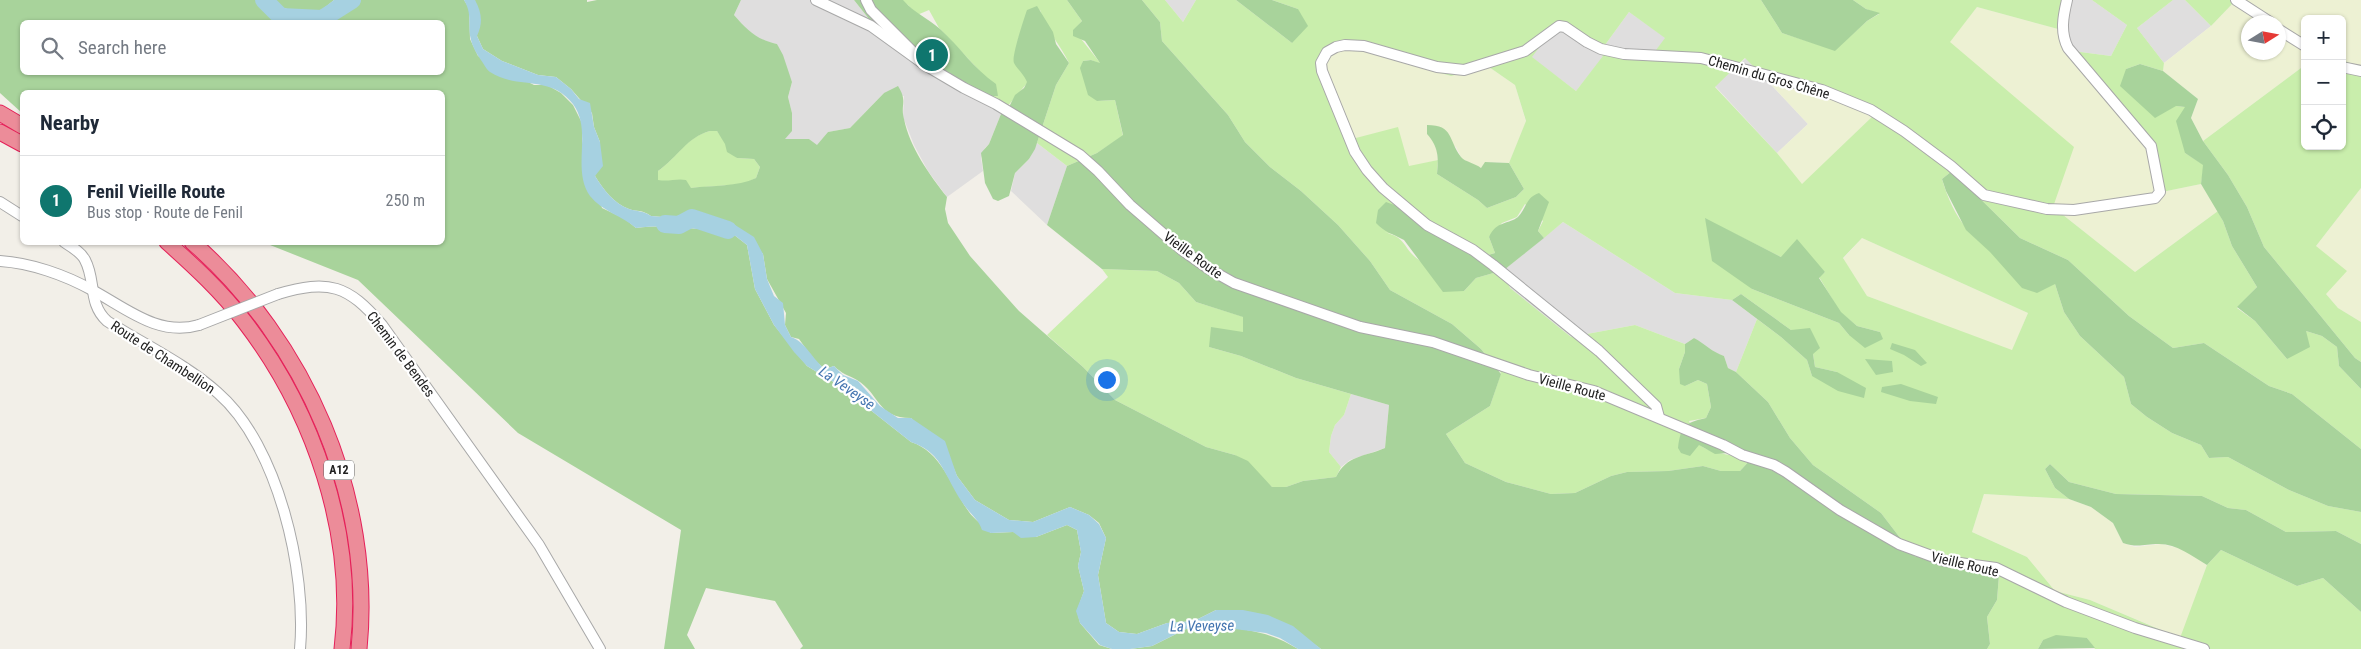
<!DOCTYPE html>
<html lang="en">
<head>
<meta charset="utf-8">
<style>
  :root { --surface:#fff; --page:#f2f2f3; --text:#1f2937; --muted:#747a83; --line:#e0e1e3; --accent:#0f766e }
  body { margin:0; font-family:"Roboto Condensed",sans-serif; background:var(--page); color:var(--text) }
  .controls { position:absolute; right:15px; top:15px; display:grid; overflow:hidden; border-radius:8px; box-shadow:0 1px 4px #0004 }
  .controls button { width:45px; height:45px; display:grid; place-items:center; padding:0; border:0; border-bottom:1px solid var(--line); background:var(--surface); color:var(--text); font:25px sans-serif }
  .compass { position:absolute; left:2241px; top:15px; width:45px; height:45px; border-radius:50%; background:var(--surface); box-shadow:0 1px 4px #0004; rotate:79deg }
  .you { position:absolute; left:1106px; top:379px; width:18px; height:18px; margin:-12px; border:4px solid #fff; border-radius:50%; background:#1a73e8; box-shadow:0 0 0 8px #1a73e833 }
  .badge { display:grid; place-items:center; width:32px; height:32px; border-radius:50%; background:var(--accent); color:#fff; font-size:16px; font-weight:700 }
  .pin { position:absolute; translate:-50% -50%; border:2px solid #fff; box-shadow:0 1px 5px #0006 }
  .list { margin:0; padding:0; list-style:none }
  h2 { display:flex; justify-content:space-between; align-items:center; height:65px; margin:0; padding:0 20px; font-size:21px }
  h2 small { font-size:16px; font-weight:400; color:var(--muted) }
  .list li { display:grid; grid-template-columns:32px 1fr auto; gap:15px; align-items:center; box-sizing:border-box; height:90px; padding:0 20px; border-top:1px solid var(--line) }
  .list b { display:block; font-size:19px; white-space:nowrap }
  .list p { margin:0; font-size:16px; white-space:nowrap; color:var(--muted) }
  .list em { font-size:16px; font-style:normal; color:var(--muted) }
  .icon { flex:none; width:28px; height:28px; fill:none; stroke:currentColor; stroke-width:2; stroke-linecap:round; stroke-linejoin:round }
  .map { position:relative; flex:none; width:2361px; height:649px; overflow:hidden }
  .search { position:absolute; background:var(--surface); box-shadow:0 1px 4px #0004; left:20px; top:20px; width:425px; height:55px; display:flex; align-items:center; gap:12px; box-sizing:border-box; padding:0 18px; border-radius:8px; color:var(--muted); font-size:19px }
  .panel { position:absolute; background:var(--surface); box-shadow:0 1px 4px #0004; left:20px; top:90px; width:425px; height:155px; border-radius:8px }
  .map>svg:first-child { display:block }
</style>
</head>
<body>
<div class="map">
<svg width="2361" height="649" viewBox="0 0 2361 649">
  <rect width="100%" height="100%" fill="#f2efe8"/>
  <g fill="#dfdede">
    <path d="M741 0H854L869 19 896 31 935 66 980 95 1001 114 989 144 985 148 981 158 983 171 947 197 928 171 914 145 903 117 904 96 884 93 850 128 828 132 817 146 809 139H784L792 113 788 97 792 82 777 44 763 41 748 31 734 15Z"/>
    <path d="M1165 0H1196L1183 22Z"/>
    <path d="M2062 0H2092L2127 25 2111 56 2065 50Z"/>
    <path d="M2173 0H2185L2211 26 2164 63 2137 28Z"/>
    <path d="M1629 12 1666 38 1653 54 1605 45Z"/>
    <path d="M1559 21 1604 56 1576 91 1531 57Z"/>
    <path d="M1746 58 1808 124 1777 153 1715 86Z"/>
    <path d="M1037 143 1067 166 1047 225 1011 191 1015 173 1029 159Z"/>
    <path d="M1563 222 1675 293 1732 300 1757 319 1736 372 1728 368 1724 356 1712 352 1694 338 1685 344 1635 325 1571 337 1510 288 1504 270Z"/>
    <path d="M1351 394 1389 405 1385 448 1350 460 1341 467 1329 452 1331 436 1335 425 1344 415Z"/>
  </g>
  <g fill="#edf1d3" fill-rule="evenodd">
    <path d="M2236 0H2361V67L2342 60V19H2305V65L2203 141 2191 118 2198 99 2163 71 2164 63 2211 26ZM2248 22H2278V52H2248Z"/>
    <path d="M1977 7 2058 29 2149 146 2157 193 2201 184 2218 211 2135 272 2053 207 1949 42Z"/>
    <path d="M1349 50 1365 51 1451 76 1489 67 1515 85 1526 122 1509 163 1486 162 1481 168 1462 159 1456 147 1427 134 1436 144 1438 160 1409 167 1352 139 1324 66 1329 57 1338 51Z"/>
    <path d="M1765 78 1820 90 1875 114 1802 185 1777 153 1808 124Z"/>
    <path d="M2361 188V322L2338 308 2326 294 2316 246Z"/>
    <path d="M1862 238 2028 313 2012 351 1867 296 1843 259Z"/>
    <path d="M1984 494 2069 499 2091 507 2113 523 2123 543 2135 547 2161 544 2183 549 2207 565 2181 638 2090 600 2055 591 2027 557 1972 532Z"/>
  </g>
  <g fill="#c9eeac" fill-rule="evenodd">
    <path d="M895 0H1067L1082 21 1074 30 1101 64 1091 60 1083 61 1081 69 1097 101 1115 100 1123 136 1097 153 1067 166 1037 143 1056 85 1069 63C1061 46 1045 28 1040 10L1024 21 1017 43 1022 71 1028 82 1001 114 980 95 998 96 978 69 939 28 929 10 917 15 908 5Z"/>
    <path d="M1142 0H1165L1183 22 1196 0H1236L1292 43 1298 9 1272 0H1761L1782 33 1835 50 1867 21 1879 14 1866 9 1853 0H2062L2058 29 1977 7 1950 42 2074 147 2053 207 2135 272 2218 211 2223 221 2232 246 2257 287 2237 308 2255 321 2287 359 2306 331 2322 336 2337 347 2339 366 2361 389V449L2292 394 2269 386 2204 343 2173 348 2129 316 2068 260 2020 238 1952 171 1942 179C1961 245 1999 256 2055 284L2064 312 2080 336 2124 377 2131 404 2147 417 2172 433 2201 445 2209 458 2228 457 2289 490 2328 506 2361 512V544L2336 531 2286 532 2246 510 2228 508 2202 496 2116 494 2069 482 2050 464 2045 469 2055 488 2069 499 1984 494 1972 532 2027 557 2055 591 2090 600 2180 638 2207 565 2221 550 2297 586 2323 578 2361 612V649H2095L2087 638 2043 640 2038 649H1987L1990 644 1987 617 1997 600 1999 575 1914 556 1881 513 1813 465 1790 438 1768 402 1736 372 1757 319 1781 337 1807 360 1812 376 1837 372 1815 367 1813 354 1791 330 1741 294 1732 300 1675 293 1563 222 1544 238 1538 231 1543 221 1525 204 1517 217 1502 223 1489 237 1495 253 1487 255 1384 232C1408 238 1402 248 1419 260 1433 271 1449 281 1464 291L1476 278 1504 270 1510 288 1571 337 1635 325 1685 344V352L1679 369 1685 386 1698 380 1707 384 1711 407 1706 418 1689 421C1692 428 1694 438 1699 444 1707 454 1737 455 1751 459L1740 471H1721L1703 466 1668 471 1627 472 1611 476 1575 493 1551 494 1506 482 1465 463 1446 434 1490 406 1501 373 1481 349 1452 324 1390 290 1370 261 1338 225 1301 191 1270 167 1245 142 1228 115 1162 41 1160 22ZM1629 12 1665 38 1653 54 1605 45ZM1559 21 1603 56 1576 91 1532 57ZM1349 50 1365 51 1451 76 1489 67 1515 85 1526 121 1509 163 1524 189 1516 197 1487 208 1478 200 1437 174 1438 160 1409 166 1398 127 1352 139 1324 66C1330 55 1336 51 1349 50ZM1745 58 1765 78 1820 90 1875 114 1802 184 1777 153 1715 87ZM1705 219 1781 257 1825 272 1819 277 1840 312 1857 326 1880 332 1849 335 1839 323 1752 289ZM1862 238 2028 313 2012 350 1867 296 1843 258Z"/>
    <path d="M2092 0H2173L2137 28 2164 63 2163 71 2140 64 2126 69 2176 106 2185 107V153L2204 165 2201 184 2157 193 2149 146 2065 50 2111 56 2127 25Z"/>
    <path d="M2185 0H2236L2211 26Z"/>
    <path d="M2342 60 2361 67V188L2316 246 2347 271 2326 294 2338 308 2361 322V362L2355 358 2264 247 2247 207 2228 175 2203 141 2305 65V146H2342Z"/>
    <path d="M710 131H717L737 158 754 159 760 167 756 178 744 184 691 188 658 181V171C677 158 686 137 710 131Z"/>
    <path d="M1102 269 1157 271 1179 283 1196 302 1244 317 1243 332 1209 347 1241 356 1296 378 1351 394 1344 415 1335 425 1331 436 1329 452 1341 467 1336 477 1303 481 1286 487H1272L1235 455 1206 447 1115 400 1083 367 1047 335 1108 277Z"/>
  </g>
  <g fill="#a8d39b" fill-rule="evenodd">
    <path d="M0 0H258L283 22H22V72H442V22H317L350 0H464L469 8 470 39 478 56 534 85H547L561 93 573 105 582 123V141L602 208 625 219 636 228C669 224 700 229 733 234L747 245 755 289 774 325 807 366 840 386 911 442C942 452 951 487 969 512 974 519 984 526 991 533L1013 532 1036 537 1067 525 1077 530 1081 552 1078 566 1084 591 1077 611 1080 623 1099 645 1112 649H800L803 646 775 601 706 588 687 635 695 649H664L681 530 518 433 358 280 265 243 442 242V92H22V113L0 93Z"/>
    <path d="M274 0H334L318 13C302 12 285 13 274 0Z"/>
    <path d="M475 0H587V2L597 0H741L734 15C747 30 757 40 777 44L783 55 792 82 788 97 792 113V131L785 139H809L817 145 828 132 850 128 884 93 898 86C908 102 900 104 904 119 910 148 929 174 947 197L945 209 948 223 970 256 1019 311 1083 367 1115 400 1206 447 1235 455 1248 461 1272 487H1286L1303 481 1336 477C1347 455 1364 457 1385 448L1389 405 1296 378 1241 356 1209 347 1211 327 1243 332V317L1196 302 1179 283 1157 271 1102 269 1047 225 1067 166 1097 153 1123 135 1115 100 1097 101 1088 95 1080 68 1083 61 1091 60 1100 63 1085 41 1073 36V30L1082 21 1067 0H1142L1160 22 1162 41 1228 115 1245 142 1270 167 1301 191 1338 225 1370 261 1390 290 1452 324 1481 349 1501 374 1490 406 1446 434 1465 463 1506 482 1551 494 1575 493 1611 476 1627 472 1668 471 1703 466 1721 471H1740L1751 459 1729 453 1715 454 1699 445 1690 456 1681 453 1678 448C1681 426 1684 423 1706 418L1711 407 1707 384 1698 380 1685 386 1680 384 1679 369 1685 352V344L1694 338C1705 344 1712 352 1724 356L1728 368 1736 372 1768 402 1790 438 1813 465 1881 513 1914 556 1999 575 1997 600 1987 617 1990 644 1987 649H1321L1314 644 1216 610 1194 621 1167 623 1137 634 1119 632 1106 623 1098 575 1106 538 1099 523 1089 515 1070 507 1033 522 1009 520 975 500 957 476 952 464 911 418C877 418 880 394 857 380 848 375 842 374 834 366L825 369 814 360 799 339 791 337 785 325 786 313 767 279 763 254 732 223 651 216C641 209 638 212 629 209 613 203 604 190 595 176L600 142 594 127 592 113 571 89 556 77 538 75 502 61 483 49 477 36ZM710 131H717L725 144 727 152 737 158 754 159 760 167 756 178C737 187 713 185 691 188L686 180C677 178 669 182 658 180V171C677 158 687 137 710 131Z"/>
    <path d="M854 0H903C914 13 928 18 940 29 960 47 974 69 996 84L998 96H986L935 66 896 31 869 19Z"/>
    <path d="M1236 0H1272L1298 9 1308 26 1292 43Z"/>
    <path d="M1761 0H1853L1866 9 1880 13 1867 21 1835 51 1782 33Z"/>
    <path d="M1037 6 1053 32 1056 44 1069 63 1056 85 1035 149 1029 159 1015 173 1009 196 998 201 993 199 985 183 981 153 989 144 1001 114 1010 105 1015 95 1024 88 1027 82C1024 74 1017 69 1014 63 1011 57 1024 19 1027 10Z"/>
    <path d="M2140 64 2163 71 2198 99 2191 118 2203 141 2228 175 2247 207 2264 247 2355 358 2361 362V389L2339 366 2337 347 2322 336 2306 331 2310 347 2287 359 2255 321 2237 307 2257 287 2232 246 2223 221 2201 184 2203 165 2185 153 2176 121 2185 107 2176 106 2155 118 2120 86 2126 69Z"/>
    <path d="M1427 125C1454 125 1448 140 1461 157 1465 162 1475 163 1481 168L1485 162 1509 163 1524 189 1516 197 1487 208 1478 200 1437 174C1439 157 1438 146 1427 134Z"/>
    <path d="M1952 171 2020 238 2068 260 2129 316 2173 348 2204 343 2269 386 2292 394 2361 449V512L2328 506 2289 490 2228 457 2209 458 2201 445 2172 433 2147 417 2131 404 2124 377 2080 336 2064 312 2055 284 2037 293 2022 288 1990 252 1966 230 1946 191 1942 179Z"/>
    <path d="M1539 193 1549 202 1538 231 1544 238 1504 270 1476 278 1464 291 1443 292 1404 240C1393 234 1384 232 1376 223L1378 210 1386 202 1414 212 1433 228 1456 234 1488 255 1495 253 1489 237C1497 220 1508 225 1518 217 1526 209 1526 197 1539 193Z"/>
    <path d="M1705 218 1781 257 1797 239 1825 272 1819 278 1841 312 1857 326 1880 332 1883 339 1865 348 1849 335 1839 323 1752 289 1712 261Z"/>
    <path d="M1741 294 1791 330 1810 328 1820 348 1813 354 1815 367 1837 372 1866 388 1864 398 1838 391 1812 376 1807 360 1781 337 1732 300Z"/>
    <path d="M1892 343 1915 350 1927 363 1921 366 1904 355 1890 349Z"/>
    <path d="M1865 359 1892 361 1893 372 1876 375Z"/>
    <path d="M1901 384 1938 397 1936 404 1910 401 1881 392 1882 387Z"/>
    <path d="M2050 464 2069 482 2116 494 2202 496 2228 508 2246 510 2286 532 2336 531 2361 544V612L2323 578 2297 586 2221 550 2207 565C2192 556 2177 544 2159 544 2144 544 2138 548 2123 543L2113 523 2091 507 2069 499 2055 488 2045 469Z"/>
    <path d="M1219 627C1249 629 1272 633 1298 649H1130L1152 646 1186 629Z"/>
    <path d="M2056 635 2087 638 2095 648 2038 649 2043 640Z"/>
  </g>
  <g fill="#a6d1e1">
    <path d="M258 0H274C285 13 302 12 318 13L334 0H350L317 22H283Z"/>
    <path d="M464 0H475C482 13 483 23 477 36L483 49 502 61 538 75 556 77 571 89 579 99 590 103 594 127 600 142 603 166 595 176C604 190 613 203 629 209 639 212 641 210 651 216L732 223 754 237 763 254 767 279 774 296 783 303 785 325 791 337C805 341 813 360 825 369L834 366 843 375 858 381 880 406 898 418H911L945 441 957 476 975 500 1009 520 1033 522 1070 507 1089 515 1099 524 1106 538 1098 575 1106 623 1119 632 1137 634 1167 623 1194 621 1216 610H1243L1268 615 1293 626 1321 649H1298L1280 638 1266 633 1219 627 1186 629 1152 646 1130 649H1112L1100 645 1080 623 1076 611 1084 591 1078 566 1081 552 1077 530 1067 525 1036 537 1021 538 1013 532 991 533 982 530C978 518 969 513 962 502 952 488 945 468 934 456 927 449 920 445 911 442L840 386 807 366 794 352 774 325 755 289 747 245 733 234C700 229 669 224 636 228 622 216 602 211 590 196 571 169 593 131 573 104 550 74 517 90 490 72 487 70 485 66 483 63 478 56 473 48 471 40 467 25 473 15 464 0Z"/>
  </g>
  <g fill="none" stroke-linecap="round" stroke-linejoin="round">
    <g stroke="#a6d1e1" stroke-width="18">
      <path d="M264 0 281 17 322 19 352 0"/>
      <path d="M665 224 679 225 692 218 728 230"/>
    </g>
    <defs>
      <g id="minor">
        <path d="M816 0 871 26 925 65 964 88 996 104 1080 155 1098 171 1130 205 1182 250 1209 269 1234 283 1360 327 1433 342 1529 375 1594 391 1723 445 1742 455 1774 465 1786 472 1840 510 1899 544 1945 561 1996 568 2066 602 2135 628 2204 649"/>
        <path d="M866 0 871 10 914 53"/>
        <path d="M2236 0 2270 22"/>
        <path d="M2278 29 2305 46"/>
        <path d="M2342 67 2361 71"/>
        <path d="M0 202 22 216"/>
        <path d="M64 242C72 247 81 252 85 260 96 280 88 304 107 321 143 344 186 364 218 393 278 445 307 572 300 649"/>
        <path d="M0 261C31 263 65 275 92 290 126 308 158 337 199 325"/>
        <path d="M278 294C329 279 348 285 382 325L539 545 600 649"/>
        <path d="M1659 417 1656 406 1599 351 1493 265 1473 250 1427 225 1383 188 1367 170 1355 152 1322 71 1321 63 1327 52 1336 47 1345 45 1364 46 1437 67 1464 70 1525 51 1559 26 1565 27 1587 42 1601 49 1624 54 1701 58 1822 90 1871 110 1904 131 1951 166 1984 195 2047 209 2074 210 2155 198 2160 192 2151 146 2068 48C2060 32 2063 17 2067 0"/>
      </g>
      <g id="highway">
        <path d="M0 113 22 126"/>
        <path d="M0 132 22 144"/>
        <path d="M167 242C195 267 222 292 244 321 314 412 356 534 342 649"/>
        <path d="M192 242C306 341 374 498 359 649"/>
      </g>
    </defs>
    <use href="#minor" stroke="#a8a8a8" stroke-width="12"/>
    <use href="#highway" stroke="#e52059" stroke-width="17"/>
    <use href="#minor" stroke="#fff" stroke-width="10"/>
    <use href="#highway" stroke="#ec8c99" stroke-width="15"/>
    <defs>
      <path id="minor-bridge" d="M199 325 278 294"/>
    </defs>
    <use href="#minor-bridge" stroke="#a8a8a8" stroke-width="12" stroke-linecap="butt"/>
    <use href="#minor-bridge" stroke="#fff" stroke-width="10"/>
  </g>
  <g text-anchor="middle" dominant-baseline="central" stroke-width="4.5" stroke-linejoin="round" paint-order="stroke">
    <rect fill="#fff" stroke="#646464" stroke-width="1" x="324" y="460.5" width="30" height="19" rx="4"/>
    <g font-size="12" font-weight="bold" fill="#212121">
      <text x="339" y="470">A12</text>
    </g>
    <g font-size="14" fill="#212121" stroke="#fff">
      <text transform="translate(1769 77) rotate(16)">Chemin du Gros Chêne</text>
      <text transform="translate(1193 255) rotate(36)">Vieille Route</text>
      <text transform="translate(401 354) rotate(53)">Chemin de Bendes</text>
      <text transform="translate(163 357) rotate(33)">Route de Chambellion</text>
      <text transform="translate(1572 387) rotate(15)">Vieille Route</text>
      <text transform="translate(1965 564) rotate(13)">Vieille Route</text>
    </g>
    <g font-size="15" font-style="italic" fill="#4475b0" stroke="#fff">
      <text transform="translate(847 388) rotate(35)">La Veveyse</text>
      <text transform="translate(1202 626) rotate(-1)">La Veveyse</text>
    </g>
  </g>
</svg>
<div class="controls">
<button>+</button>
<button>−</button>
<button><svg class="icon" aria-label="locate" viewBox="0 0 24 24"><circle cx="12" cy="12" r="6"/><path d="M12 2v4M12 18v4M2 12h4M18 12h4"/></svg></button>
</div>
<svg class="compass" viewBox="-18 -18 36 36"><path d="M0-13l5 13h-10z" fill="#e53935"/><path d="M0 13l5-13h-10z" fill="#747a83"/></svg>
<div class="you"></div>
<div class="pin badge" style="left:932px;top:55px">1</div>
<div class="search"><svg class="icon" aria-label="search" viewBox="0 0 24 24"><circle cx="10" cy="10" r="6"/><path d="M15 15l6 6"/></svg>Search here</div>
<section class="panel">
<h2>Nearby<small></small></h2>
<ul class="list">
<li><span class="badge">1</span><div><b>Fenil Vieille Route</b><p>Bus stop · Route de Fenil</p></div><em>250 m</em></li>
</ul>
</section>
</div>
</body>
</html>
